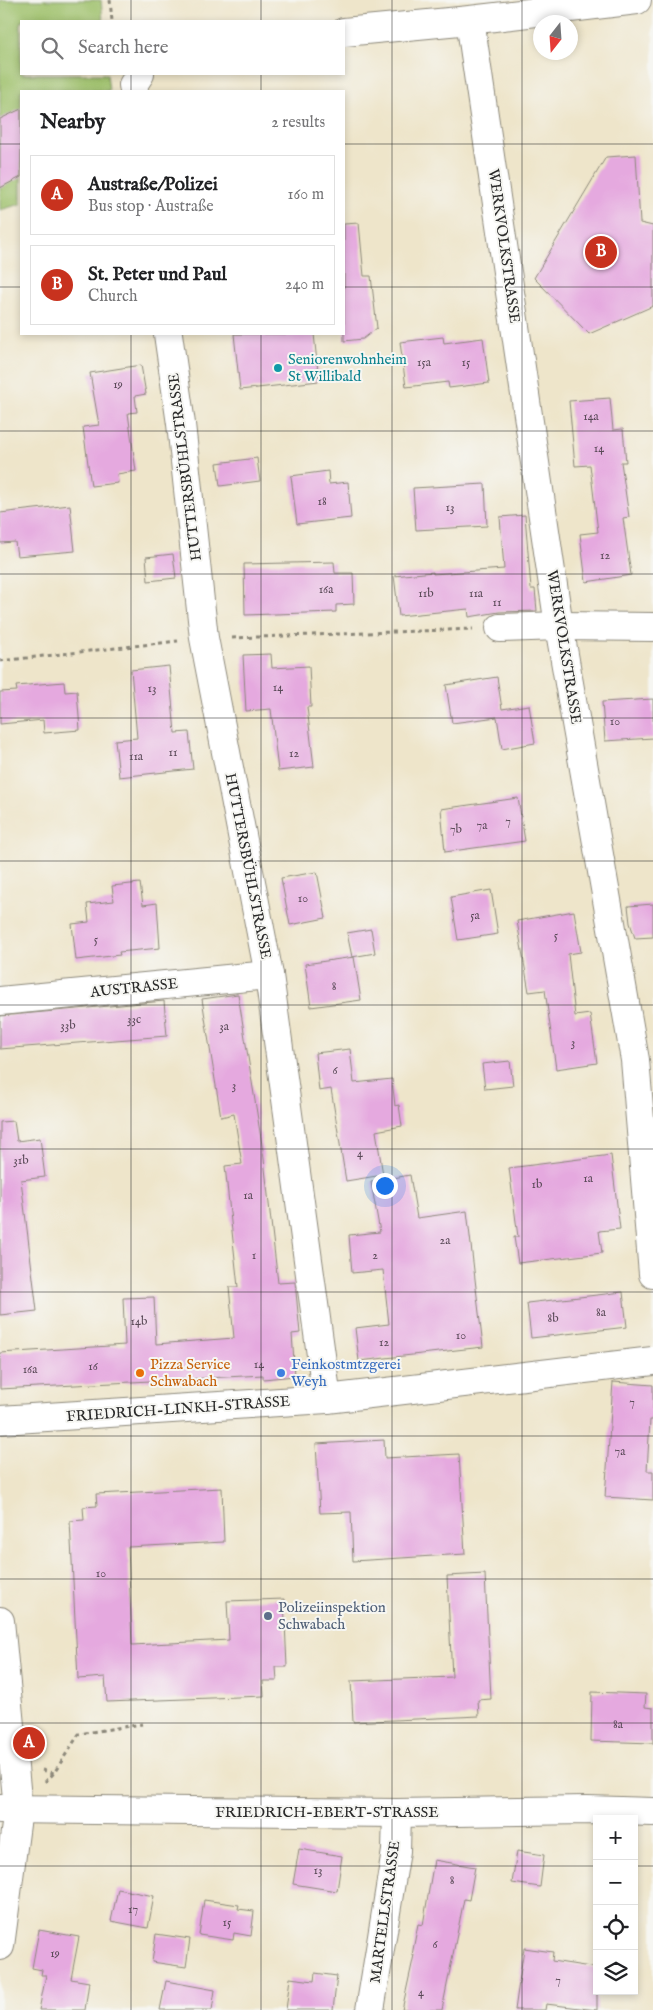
<!DOCTYPE html>
<html lang="en">
<head>
<meta charset="utf-8">
<style>
  :root { --surface:#fff; --page:#f6f6f6; --text:#202124; --muted:#757577; --line:#e0e0e0; --accent:#c8321e }
  body { margin:0; font-family:"IM FELL English",serif; background:var(--page); color:var(--text) }
  .controls { position:absolute; right:15px; bottom:15px; display:grid; overflow:hidden; border-radius:0px; box-shadow:0 2px 8px #0003 }
  .controls button { width:45px; height:45px; display:grid; place-items:center; padding:0; border:0; border-bottom:1px solid var(--line); background:var(--surface); color:var(--text); font:25px sans-serif }
  .compass { position:absolute; left:533px; top:15px; width:45px; height:45px; border-radius:50%; background:var(--surface); box-shadow:0 2px 8px #0003; rotate:197deg }
  .you { position:absolute; left:384px; top:1185px; width:18px; height:18px; margin:-12px; border:4px solid #fff; border-radius:50%; background:#1a73e8; box-shadow:0 0 0 8px #1a73e833 }
  .badge { display:grid; place-items:center; width:32px; height:32px; border-radius:50%; background:var(--accent); color:#fff; font-size:16px; font-weight:700 }
  .pin { position:absolute; translate:-50% -50%; border:2px solid #fff; box-shadow:0 1px 5px #0006 }
  .list { margin:0; padding:0; list-style:none }
  h2 { display:flex; justify-content:space-between; align-items:center; height:65px; margin:0; padding:0 20px; font-size:21px }
  h2 small { font-size:16px; font-weight:400; color:var(--muted) }
  .list li { display:grid; grid-template-columns:32px 1fr auto; gap:15px; align-items:center; box-sizing:border-box; height:80px; margin:0 10px 10px; padding:0 10px; border:1px solid var(--line); border-radius:0px }
  .list b { display:block; font-size:19px; white-space:nowrap }
  .list p { margin:0; font-size:16px; white-space:nowrap; color:var(--muted) }
  .list em { font-size:16px; font-style:normal; color:var(--muted) }
  .icon { flex:none; width:28px; height:28px; fill:none; stroke:currentColor; stroke-width:2; stroke-linecap:round; stroke-linejoin:round }
  .map { position:relative; flex:none; width:653px; height:2010px; overflow:hidden }
  .search { position:absolute; background:var(--surface); box-shadow:0 2px 8px #0003; left:20px; top:20px; width:325px; height:55px; display:flex; align-items:center; gap:12px; box-sizing:border-box; padding:0 18px; border-radius:0px; color:var(--muted); font-size:19px }
  .panel { position:absolute; background:var(--surface); box-shadow:0 2px 8px #0003; left:20px; top:90px; width:325px; height:245px; border-radius:0px }
  .map>svg:first-child { display:block }
</style>
</head>
<body>
<div class="map">
<svg width="653" height="2010" viewBox="0 0 653 2010">
  <rect width="100%" height="100%" fill="#f6f6f2"/>
  <filter id="ink" filterUnits="userSpaceOnUse"><feTurbulence type="fractalNoise" baseFrequency=".02" numOctaves="2"/><feDisplacementMap in="SourceGraphic" scale="10" xChannelSelector="R" yChannelSelector="G"/><feConvolveMatrix kernelMatrix="1 2 1 2 8 2 1 2 1" color-interpolation-filters="sRGB"/></filter>
  <filter id="wash" filterUnits="userSpaceOnUse"><feTurbulence type="fractalNoise" baseFrequency=".0096" numOctaves="4" result="noise"/><feDisplacementMap in="SourceGraphic" scale="20" xChannelSelector="R" yChannelSelector="G"/><feGaussianBlur stdDeviation="1.12" result="paint"/><feColorMatrix in="noise" values="0 0 0 0 0 0 0 0 0 0 0 0 0 0 0 0 0 1.4 0 .05"/><feComposite in="paint" operator="in"/></filter>
  <g filter="url(#wash)">
    <rect width="100%" height="100%" fill="#eee5ca"/>
    <path fill="#9dc069" stroke="#64764a" d="M0 0H101L103 21H21V74H107L109 91H21V204L0 210Z"/>
    <g id="blocks">
      <g fill="#e5a9df">
        <path d="M21 109V177L0 188V119Z"/>
        <path d="M636 155 640 223 653 226V306L589 334 534 278 606 157Z"/>
        <path d="M359 223 364 276H371L377 328 363 339 344 341V224Z"/>
        <path d="M234 334H314L319 381 240 390Z"/>
        <path d="M443 337 444 343 483 338 489 383 449 388 448 382 406 387 400 342Z"/>
        <path d="M141 365 146 394 135 396 137 412 128 413 136 471 117 474 118 483 91 486 83 427 99 425 90 373Z"/>
        <path d="M610 398 613 430 623 429 626 462H621L629 517 623 518 631 575 586 582 580 534 598 532 590 465 575 466 569 401Z"/>
        <path d="M257 458 260 481 220 486 217 463Z"/>
        <path d="M328 471 329 484 348 482 351 518 297 524 291 476Z"/>
        <path d="M485 484 487 526 416 530 413 488Z"/>
        <path d="M70 505 75 551 17 556 15 542 0 543V513Z"/>
        <path d="M525 515 531 589H535L537 611 499 612 469 617 468 609 399 616 394 576 433 572V574L504 569 500 517Z"/>
        <path d="M173 554 176 578 148 581 146 557Z"/>
        <path d="M334 562 335 573H353L354 604 336 605V612L245 615 244 564Z"/>
        <path d="M271 654 272 668 309 666 311 707H307L314 767 278 771 271 709 246 711 243 655Z"/>
        <path d="M169 666 175 733 189 732 193 769 119 777 115 740 137 738 131 670Z"/>
        <path d="M497 677 502 709 529 705 535 743 502 749 497 717 452 723 446 685Z"/>
        <path d="M64 682 65 692 77 691 80 730 44 733 43 720 0 724V692L17 691 16 686Z"/>
        <path d="M653 699V738L605 741 602 702Z"/>
        <path d="M518 798 525 841 445 852 441 809Z"/>
        <path d="M317 872 326 918 290 925 281 878Z"/>
        <path d="M140 883 143 905 157 903 160 948 119 952 120 955 76 960 72 924 89 922 87 904 114 901 112 886Z"/>
        <path d="M491 890 498 934 458 940 451 897Z"/>
        <path d="M653 904V937L635 938 630 923 628 906Z"/>
        <path d="M574 911 581 952 568 954 575 1016 590 1014 597 1063 556 1069 545 990 529 992 517 921Z"/>
        <path d="M371 929 375 953 352 957 347 933Z"/>
        <path d="M354 957 361 1000 311 1007 305 964Z"/>
        <path d="M238 994 263 1151 278 1283 295 1282 300 1333 292 1334 295 1376 263 1379V1375L0 1389V1353L125 1345 123 1298 154 1297 156 1344 234 1338 229 1287H238L225 1166 242 1164 234 1114 221 1117 202 999Z"/>
        <path d="M164 1001 167 1036 0 1049V1016Z"/>
        <path d="M350 1049 354 1083 392 1079 395 1106 399 1105 402 1126 376 1131 383 1175 346 1181 331 1089 319 1091 315 1053Z"/>
        <path d="M510 1061 513 1086 485 1089 482 1064Z"/>
        <path d="M14 1121 17 1141 40 1138 45 1177 21 1180 37 1311 0 1315V1122Z"/>
        <path d="M611 1155 620 1229 599 1231 602 1253 518 1263 514 1237H518L509 1168Z"/>
        <path d="M410 1175 417 1218 467 1211 483 1347 359 1361 355 1328 389 1324 383 1270 352 1273 349 1235 380 1232 371 1182Z"/>
        <path d="M623 1292 627 1327 531 1338 527 1303Z"/>
        <path d="M613 1382 653 1385V1420H650L647 1471H653V1500L605 1497Z"/>
        <path d="M384 1440 385 1458 459 1454 465 1554 353 1561 351 1512 320 1513 316 1444Z"/>
        <path d="M222 1488 224 1542 128 1547 132 1645 229 1640 227 1601 284 1599 287 1667H276L277 1681H263L264 1696 107 1702 105 1677 78 1679 70 1521 84 1520 83 1507 97 1506 96 1494Z"/>
        <path d="M485 1574 491 1699 478 1700 479 1716 353 1722 351 1681 452 1677 447 1576Z"/>
        <path d="M592 1692 646 1694 645 1707 653 1708V1743L591 1741Z"/>
        <path d="M299 1849 342 1856 337 1891 293 1884Z"/>
        <path d="M517 1851 544 1855 540 1887 512 1883Z"/>
        <path d="M434 1860 475 1867 469 1900 464 1899 442 2010H402L414 1955H412L418 1924 423 1925Z"/>
        <path d="M118 1889 154 1896 148 1928 111 1921Z"/>
        <path d="M204 1900 239 1905 238 1909 254 1911 251 1936 234 1933 233 1940 199 1935Z"/>
        <path d="M39 1930 79 1937 71 1979 89 1982 85 2010H39L46 1975H41L42 1970 32 1968Z"/>
        <path d="M156 1934 190 1939 186 1967 152 1962Z"/>
        <path d="M524 1948 553 1952 552 1961 597 1968V2010L546 2004 545 2010H515Z"/>
        <path d="M315 1973 337 1976 333 2010H286L290 1978 314 1981Z"/>
        <path d="M166 1981 215 1990 212 2010H160Z"/>
      </g>
    </g>
  </g>
  <g filter="url(#ink)">
    <use href="#blocks" fill-opacity="0" stroke="#8c887a" stroke-width="1"/>
    <g fill="none" stroke-linecap="round" stroke-linejoin="round">
      <defs>
        <g id="minor">
          <path d="M470 20 559 626 635 1060 653 1274"/>
          <path d="M344 32 470 20 637 0"/>
          <path d="M134 91 133 85 140 74"/>
          <path d="M168 334 181 424 204 638 269 975 327 1399"/>
          <path d="M500 628 559 626 653 627"/>
          <path d="M0 1001 269 975"/>
          <path d="M0 1420 327 1399 653 1361"/>
          <path d="M0 1621 18 1809 0 1946"/>
          <path d="M0 1809 397 1813 587 1810 653 1812"/>
          <path d="M370 2010 396 1851 397 1813"/>
        </g>
      </defs>
      <use href="#minor" stroke="#8c887a" stroke-width="30"/>
      <g stroke="#8c887a" stroke-width="3" stroke-dasharray="4 4" stroke-linecap="butt">
        <path d="M110 0 112 21"/>
        <path d="M232 638 473 629"/>
        <path d="M0 661 178 641"/>
        <path d="M42 1770 54 1773"/>
        <path d="M45 1782 54 1773 79 1734 142 1724"/>
      </g>
      <use href="#minor" stroke="#fff" stroke-width="28"/>
    </g>
  </g>
  <path fill="none" stroke="#2b2b2b" stroke-width="1" stroke-opacity="0.55" d="M131 0V21M261 0V21M392 0V2010M522 0V2010M131 74V91M261 74V91M0 144H21M344 144H653M0 287H21M344 287H653M131 334V2010M261 334V2010M0 431H653M0 574H653M0 718H653M0 861H653M0 1005H653M0 1149H653M0 1292H653M0 1436H653M0 1579H653M0 1723H653M0 1866H597M634 1866H653"/>
  <circle fill="#0f9aa8" stroke="#f6f6f2" stroke-width="2" cx="278" cy="368" r="5"/>
  <circle fill="#e8710a" stroke="#f6f6f2" stroke-width="2" cx="140" cy="1373" r="5"/>
  <circle fill="#3f7fe0" stroke="#f6f6f2" stroke-width="2" cx="281" cy="1373" r="5"/>
  <circle fill="#5c6f8a" stroke="#f6f6f2" stroke-width="2" cx="268" cy="1616" r="5"/>
  <g text-anchor="middle" dominant-baseline="central" stroke-width="4" stroke-linejoin="round" paint-order="stroke">
    <g font-size="12" fill="#5a4a58">
      <text x="424" y="362">15a</text>
      <text x="466" y="362">15</text>
      <text x="118" y="384">19</text>
      <text x="591" y="416">14a</text>
      <text x="599" y="448">14</text>
      <text x="322" y="501">18</text>
      <text x="450" y="507">13</text>
      <text x="605" y="555">12</text>
      <text x="326" y="589">16a</text>
      <text x="426" y="593">11b</text>
      <text x="476" y="593">11a</text>
      <text x="497" y="602">11</text>
      <text x="278" y="687">14</text>
      <text x="152" y="688">13</text>
      <text x="615" y="721">10</text>
      <text x="173" y="752">11</text>
      <text x="294" y="753">12</text>
      <text x="136" y="756">11a</text>
      <text x="508" y="821">7</text>
      <text x="482" y="825">7a</text>
      <text x="456" y="829">7b</text>
      <text x="303" y="898">10</text>
      <text x="475" y="915">5a</text>
      <text x="556" y="935">5</text>
      <text x="96" y="939">5</text>
      <text x="334" y="986">8</text>
      <text x="134" y="1019">33c</text>
      <text x="68" y="1025">33b</text>
      <text x="224" y="1026">3a</text>
      <text x="573" y="1042">3</text>
      <text x="335" y="1070">6</text>
      <text x="234" y="1085">3</text>
      <text x="360" y="1153">4</text>
      <text x="21" y="1160">31b</text>
      <text x="588" y="1178">1a</text>
      <text x="537" y="1184">1b</text>
      <text x="248" y="1195">1a</text>
      <text x="445" y="1240">2a</text>
      <text x="254" y="1255">1</text>
      <text x="375" y="1255">2</text>
      <text x="601" y="1312">8a</text>
      <text x="553" y="1318">8b</text>
      <text x="139" y="1321">14b</text>
      <text x="461" y="1335">10</text>
      <text x="384" y="1342">12</text>
      <text x="259" y="1364">14</text>
      <text x="93" y="1366">16</text>
      <text x="30" y="1369">16a</text>
      <text x="632" y="1402">7</text>
      <text x="620" y="1451">7a</text>
      <text x="101" y="1573">10</text>
      <text x="618" y="1724">8a</text>
      <text x="318" y="1870">13</text>
      <text x="452" y="1880">8</text>
      <text x="133" y="1909">17</text>
      <text x="227" y="1922">15</text>
      <text x="435" y="1944">6</text>
      <text x="55" y="1953">19</text>
      <text x="558" y="1980">7</text>
      <text x="421" y="1992">4</text>
    </g>
    <g font-size="15" fill="#2b2b2b" stroke="#f6f6f2">
      <text transform="translate(504 246) rotate(82)">WERKVOLKSTRASSE</text>
      <text transform="translate(185 467) rotate(-97)">HUTTERSBÜHLSTRASSE</text>
      <text transform="translate(564 647) rotate(81)">WERKVOLKSTRASSE</text>
      <text transform="translate(248 866) rotate(79)">HUTTERSBÜHLSTRASSE</text>
      <text transform="translate(134 988) rotate(-6)">AUSTRASSE</text>
      <text transform="translate(178 1409) rotate(-4)">FRIEDRICH-LINKH-STRASSE</text>
      <text x="327" y="1812">FRIEDRICH-EBERT-STRASSE</text>
      <text transform="translate(385 1912) rotate(-82)">MARTELLSTRASSE</text>
    </g>
    <g font-size="15" fill="#0d838f" stroke="#f6f6f2" text-anchor="start">
      <text x="288" y="359">Seniorenwohnheim<tspan x="288" dy="17">St Willibald</tspan></text>
    </g>
    <g font-size="15" fill="#c56008" stroke="#f6f6f2" text-anchor="start">
      <text x="150" y="1364">Pizza Service<tspan x="150" dy="17">Schwabach</tspan></text>
    </g>
    <g font-size="15" fill="#366cbe" stroke="#f6f6f2" text-anchor="start">
      <text x="291" y="1364">Feinkostmtzgerei<tspan x="291" dy="17">Weyh</tspan></text>
    </g>
    <g font-size="15" fill="#4e5e75" stroke="#f6f6f2" text-anchor="start">
      <text x="278" y="1607">Polizeiinspektion<tspan x="278" dy="17">Schwabach</tspan></text>
    </g>
  </g>
</svg>
<div class="controls">
<button>+</button>
<button>−</button>
<button><svg class="icon" aria-label="locate" viewBox="0 0 24 24"><circle cx="12" cy="12" r="6"/><path d="M12 2v4M12 18v4M2 12h4M18 12h4"/></svg></button>
<button><svg class="icon" aria-label="layers" viewBox="0 0 24 24"><path d="M12 4l9 5-9 5-9-5zM3 14l9 5 9-5"/></svg></button>
</div>
<svg class="compass" viewBox="-18 -18 36 36"><path d="M0-13l5 13h-10z" fill="#e53935"/><path d="M0 13l5-13h-10z" fill="#757577"/></svg>
<div class="you"></div>
<div class="pin badge" style="left:29px;top:1743px">A</div>
<div class="pin badge" style="left:601px;top:252px">B</div>
<div class="search"><svg class="icon" aria-label="search" viewBox="0 0 24 24"><circle cx="10" cy="10" r="6"/><path d="M15 15l6 6"/></svg>Search here</div>
<section class="panel">
<h2>Nearby<small>2 results</small></h2>
<ul class="list">
<li><span class="badge">A</span><div><b>Austraße/Polizei</b><p>Bus stop · Austraße</p></div><em>160 m</em></li>
<li><span class="badge">B</span><div><b>St. Peter und Paul</b><p>Church</p></div><em>240 m</em></li>
</ul>
</section>
</div>
</body>
</html>
